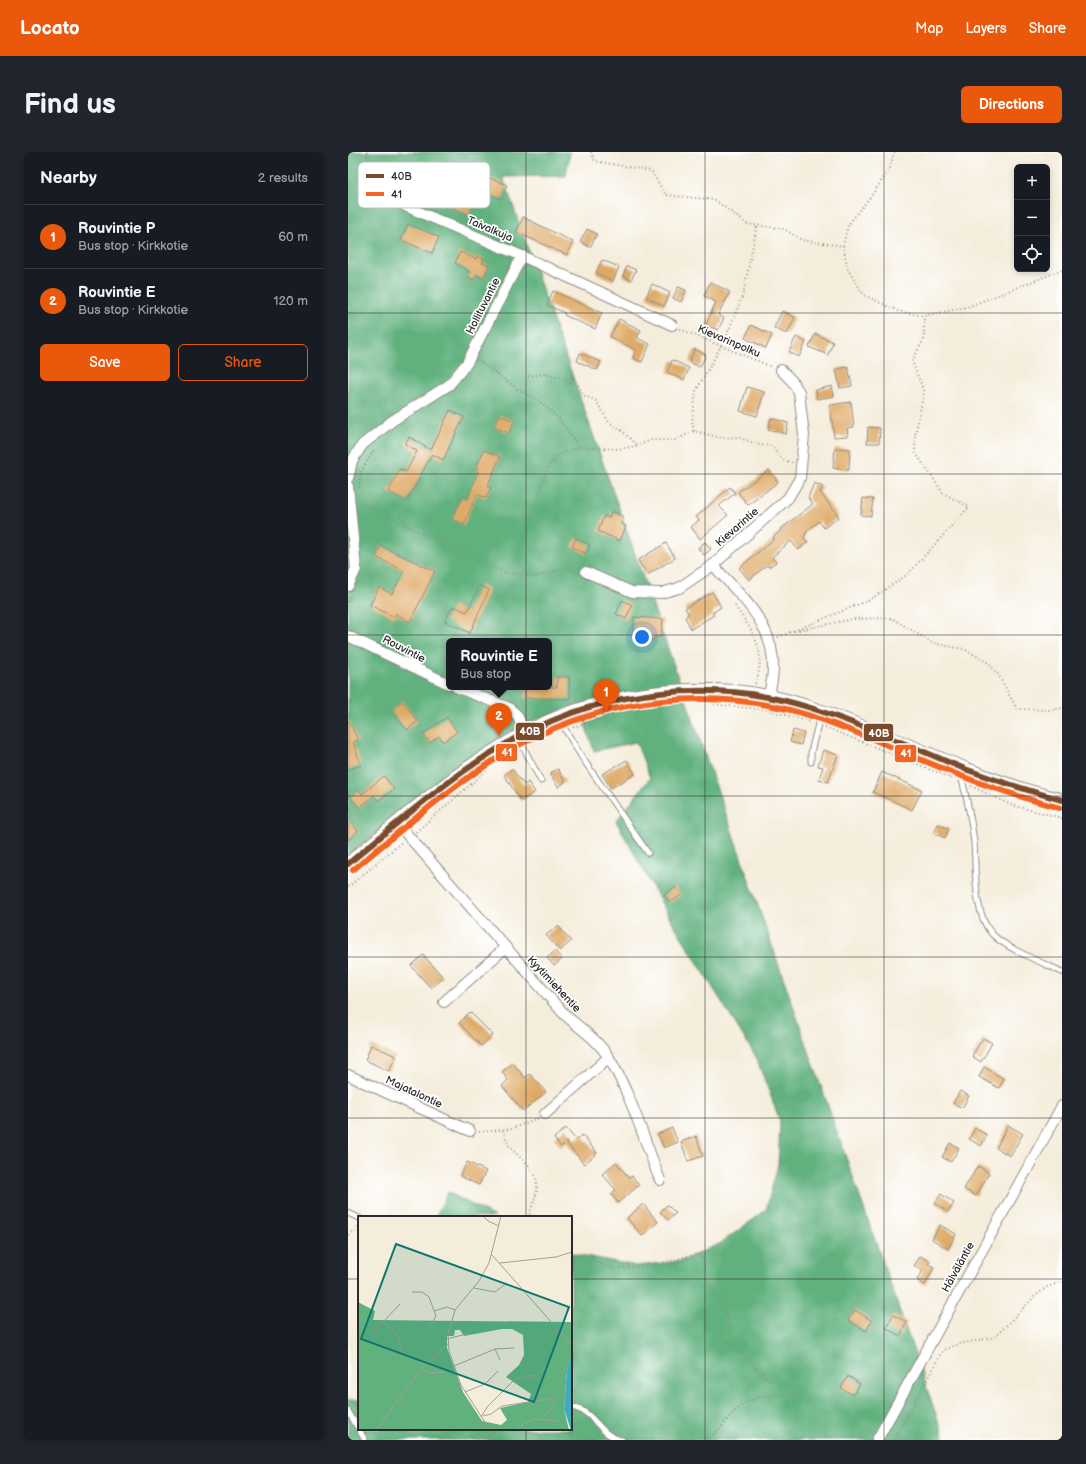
<!DOCTYPE html>
<html lang="en">
<head>
<meta charset="utf-8">
<style>
  :root { --surface:#171b24; --page:#20242c; --text:#f1f3f6; --muted:#9ea1a6; --line:#363941; --accent:#ea580c }
  body { margin:0; font-family:"Balsamiq Sans",sans-serif; background:var(--page); color:var(--text) }
  .controls { position:absolute; right:12px; top:12px; display:grid; overflow:hidden; border-radius:6px; box-shadow:0 2px 6px #0003 }
  .controls button { width:36px; height:36px; display:grid; place-items:center; padding:0; border:0; border-bottom:1px solid var(--line); background:var(--surface); color:var(--text); font:20px sans-serif }
  .you { position:absolute; left:294px; top:485px; width:14px; height:14px; margin:-10px; border:3px solid #fff; border-radius:50%; background:#1a73e8; box-shadow:0 0 0 6px #1a73e833 }
  .badge { display:grid; place-items:center; width:26px; height:26px; border-radius:50%; background:var(--accent); color:#fff; font-size:13px; font-weight:700 }
  .pin { position:absolute; translate:-50% -33px; filter:drop-shadow(0 1px 2px #0008) }
  .pin::after { content:''; position:absolute; top:21px; width:14px; height:12px; background:inherit; clip-path:polygon(0 0,100% 0,50% 100%) }
  .popup { position:absolute; left:98px; top:486px; width:106px; height:52px; box-sizing:border-box; display:grid; place-content:center; border-radius:6px; background:var(--surface); filter:drop-shadow(0 1px 3px #0005); font-size:13px; white-space:nowrap; color:var(--muted) }
  .popup b { font-size:15px; color:var(--text) }
  .popup::after { content:''; position:absolute; left:50%; top:100%; margin-left:-8px; border:8px solid transparent; border-top-color:var(--surface) }
  .list { margin:0; padding:0; list-style:none }
  h2 { display:flex; justify-content:space-between; align-items:center; height:52px; margin:0; padding:0 16px; font-size:17px }
  h2 small { font-size:13px; font-weight:400; color:var(--muted) }
  .list li { display:grid; grid-template-columns:26px 1fr auto; gap:12px; align-items:center; box-sizing:border-box; height:64px; padding:0 16px; border-top:1px solid var(--line) }
  .list b { display:block; font-size:15px; white-space:nowrap }
  .list p { margin:0; font-size:13px; white-space:nowrap; color:var(--muted) }
  .list em { font-size:13px; font-style:normal; color:var(--muted) }
  .actions { display:flex; gap:8px; padding:12px 16px }
  .actions a { flex:1; padding:9px 0; border:1px solid var(--accent); border-radius:6px; text-align:center; font-size:14px; color:var(--accent) }
  .actions .main { background:var(--accent); color:#fff }
  .icon { flex:none; width:22px; height:22px; fill:none; stroke:currentColor; stroke-width:2; stroke-linecap:round; stroke-linejoin:round }
  .map { position:relative; flex:none; width:714px; height:1288px; overflow:hidden; border-radius:6px }
  header { display:flex; align-items:center; gap:24px; box-sizing:border-box; height:56px; padding:0 20px; background:var(--accent); color:#fff }
  header strong { font-size:19px }
  nav { display:flex; gap:22px; margin-inline-start:auto; font-size:14px }
  .intro { display:flex; align-items:center; justify-content:space-between; box-sizing:border-box; height:96px; padding:0 24px }
  h1 { margin:0; font-size:28px }
  .button { padding:10px 18px; border-radius:6px; background:var(--accent); color:#fff; font-size:14px; font-weight:700 }
  main { display:flex; gap:24px; padding:0 24px }
  aside { flex:1; background:var(--surface); border-radius:6px; box-shadow:0 2px 6px #0003 }
  .map>svg:first-child { display:block }
</style>
</head>
<body>
<header>
<strong>Locato</strong>
<nav><a>Map</a><a>Layers</a><a>Share</a></nav>
</header>
<div class="intro"><h1>Find us</h1><a class="button">Directions</a></div>
<main>
<aside>
<h2>Nearby<small>2 results</small></h2>
<ul class="list">
<li><span class="badge">1</span><div><b>Rouvintie P</b><p>Bus stop · Kirkkotie</p></div><em>60 m</em></li>
<li><span class="badge">2</span><div><b>Rouvintie E</b><p>Bus stop · Kirkkotie</p></div><em>120 m</em></li>
</ul>
<div class="actions"><a class="main">Save</a><a>Share</a></div>
</aside>
<div class="map">
<svg width="714" height="1288" viewBox="0 0 714 1288">
  <rect width="100%" height="100%" fill="#fff"/>
  <filter id="ink" filterUnits="userSpaceOnUse"><feTurbulence type="fractalNoise" baseFrequency=".025" numOctaves="2"/><feDisplacementMap in="SourceGraphic" scale="8" xChannelSelector="R" yChannelSelector="G"/><feConvolveMatrix kernelMatrix="1 2 1 2 8 2 1 2 1" color-interpolation-filters="sRGB"/></filter>
  <filter id="wash" filterUnits="userSpaceOnUse"><feTurbulence type="fractalNoise" baseFrequency=".012" numOctaves="4" result="noise"/><feDisplacementMap in="SourceGraphic" scale="16" xChannelSelector="R" yChannelSelector="G"/><feGaussianBlur stdDeviation="0.9" result="paint"/><feColorMatrix in="noise" values="0 0 0 0 0 0 0 0 0 0 0 0 0 0 0 0 0 1.4 0 .05"/><feComposite in="paint" operator="in"/></filter>
  <g filter="url(#wash)">
    <rect width="100%" height="100%" fill="#f5eddb"/>
    <g fill="#60b17e" stroke="#466e54" fill-rule="evenodd">
      <path d="M0 0H222L218 24 155 25 597 1288H0V1248H11V1277H223V1101L288 1114 333 1109 373 1091 418 1058 430 1013 432 969 408 905 323 768 268 669 302 626 288 590 246 599 230 552 187 568 151 586 0 703ZM101 489H201V535H101Z"/>
      <path d="M100 1040 147 1065H87Z"/>
    </g>
    <g id="blocks">
      <g fill="#dfaa66">
        <path d="M79 15 95 23 89 34 74 26Z"/>
        <path d="M135 23 159 33 154 47 129 38Z"/>
        <path d="M95 35 127 51 121 63 89 49Z"/>
        <path d="M175 65 225 90 219 103 168 80Z"/>
        <path d="M60 72 91 85 84 101 53 88Z"/>
        <path d="M239 77 249 82 242 95 232 90Z"/>
        <path d="M112 100 128 107 129 104 136 107 134 111 141 113 135 126 128 123 126 128 120 125 122 120 107 111Z"/>
        <path d="M254 108 271 115 265 129 248 121Z"/>
        <path d="M279 114 288 118 283 128 275 124Z"/>
        <path d="M362 130 382 140 370 163 376 166 370 178 358 173 368 150 356 144Z"/>
        <path d="M304 132 322 141 316 154 298 145Z"/>
        <path d="M330 135 338 138 333 150 325 146Z"/>
        <path d="M205 139 254 161 247 177 216 163 217 161 199 153Z"/>
        <path d="M434 159 447 165 439 182 426 176Z"/>
        <path d="M271 167 293 178 289 186 302 192 294 210 285 206 288 198 262 185Z"/>
        <path d="M403 173 424 183 418 196 397 186Z"/>
        <path d="M467 182 485 190 480 203 461 195Z"/>
        <path d="M448 185 458 190 451 205 441 200Z"/>
        <path d="M347 197 358 203 352 215 341 210Z"/>
        <path d="M232 201 253 210 249 218 229 209Z"/>
        <path d="M324 208 341 216 336 228 319 220Z"/>
        <path d="M500 215 504 234 492 236 488 217Z"/>
        <path d="M484 234 486 244 469 247 468 238Z"/>
        <path d="M399 235 416 240 409 264 392 259Z"/>
        <path d="M503 250 506 275 499 276 500 284 486 285 482 253Z"/>
        <path d="M102 258 116 265 95 308 84 302 59 349 40 340 52 317 58 320 69 299 57 292 61 285 83 298Z"/>
        <path d="M152 263 166 269 161 281 146 275Z"/>
        <path d="M423 266 440 271 438 282 420 277Z"/>
        <path d="M520 275 532 276 531 291H519Z"/>
        <path d="M487 296 502 297 501 318 485 316Z"/>
        <path d="M136 298 152 305 140 333 143 335 138 346 129 342 116 373 104 367 114 345 119 347 131 317 128 316Z"/>
        <path d="M421 318 430 330 400 353 390 340Z"/>
        <path d="M466 331 475 335 472 340 491 365 476 376 471 369 459 379 456 386 460 390 450 398 443 389 424 405 428 410 421 415 419 413 401 428 391 416 426 387 425 385 434 378 433 377 465 352 460 346Z"/>
        <path d="M382 335 387 341 371 354 380 363 352 387 343 375 351 368 348 365Z"/>
        <path d="M515 346 525 347 523 364 513 363Z"/>
        <path d="M264 359 276 365 273 372 278 374 272 389 250 379 256 364 261 366Z"/>
        <path d="M228 386 242 393 238 402 224 395Z"/>
        <path d="M357 390 363 397 356 403 350 396Z"/>
        <path d="M318 391 327 406 299 423 290 408Z"/>
        <path d="M33 394 87 419 62 470 48 462 46 465 22 453 31 435 44 442 56 419 28 405Z"/>
        <path d="M132 433 141 438 122 481 97 469 105 454 119 460Z"/>
        <path d="M364 440 373 455 364 461 366 463 343 477 337 465 341 462 337 456Z"/>
        <path d="M274 448 284 453 278 467 268 462Z"/>
        <path d="M286 465 315 467 313 485H306V488L284 486Z"/>
        <path d="M209 525H221L222 547 177 546V535H209Z"/>
        <path d="M54 549 70 569 59 578 43 559Z"/>
        <path d="M99 565 109 580 95 590 91 584 82 591 75 582Z"/>
        <path d="M0 568 10 588 5 590 13 613 0 618Z"/>
        <path d="M445 578 456 581 453 593 442 590Z"/>
        <path d="M475 598 490 603 480 630 471 627 475 615 470 614Z"/>
        <path d="M279 608 287 622 263 636 254 622Z"/>
        <path d="M164 617 176 633 180 630 187 640 173 649 156 623Z"/>
        <path d="M210 617 217 630 210 635 202 621Z"/>
        <path d="M534 620 574 638 564 658 525 640Z"/>
        <path d="M36 624 46 637 30 649 26 644 11 656 2 645 11 638 14 642Z"/>
        <path d="M0 667 10 679 0 688Z"/>
        <path d="M590 672 601 677 597 686 586 681Z"/>
        <path d="M327 735 333 743 322 751 316 743Z"/>
        <path d="M210 774 223 789 212 799 198 783Z"/>
        <path d="M207 799 214 807 206 814 199 806Z"/>
        <path d="M75 803 95 825 83 836 63 814Z"/>
        <path d="M122 860 145 883 133 894 111 871Z"/>
        <path d="M635 886 644 891 633 910 624 904Z"/>
        <path d="M23 893 48 904 41 919 17 908Z"/>
        <path d="M165 911 177 926 182 922 198 940 175 959 154 934 160 928 154 920Z"/>
        <path d="M636 915 656 927 651 936 631 925Z"/>
        <path d="M612 939 621 944 614 956 605 951Z"/>
        <path d="M660 973 675 982 662 1004 648 996Z"/>
        <path d="M218 976 228 988 234 983 249 1001 236 1012 218 990 213 995 206 986Z"/>
        <path d="M324 976 330 990 316 996 310 982Z"/>
        <path d="M627 976 639 983 633 994 621 987Z"/>
        <path d="M348 984 355 1004 340 1009 333 990Z"/>
        <path d="M602 991 611 996 603 1010 594 1005Z"/>
        <path d="M119 1010 138 1019 131 1033 112 1024Z"/>
        <path d="M268 1010 281 1026 284 1024 291 1033 270 1051 263 1042 268 1038 254 1022Z"/>
        <path d="M630 1014 641 1021 628 1044 616 1037Z"/>
        <path d="M593 1042 606 1051 600 1060 587 1051Z"/>
        <path d="M295 1052 310 1070 294 1084 279 1066Z"/>
        <path d="M319 1053 328 1061 320 1068 312 1060Z"/>
        <path d="M592 1073 608 1082 600 1097 584 1087Z"/>
        <path d="M572 1104 582 1109 580 1112 586 1115 577 1133 569 1128 575 1119 566 1114Z"/>
        <path d="M507 1158 524 1169 518 1179 500 1168Z"/>
        <path d="M545 1163 559 1170 552 1184 538 1176Z"/>
        <path d="M500 1224 512 1232 505 1243 493 1236Z"/>
      </g>
    </g>
  </g>
  <g filter="url(#ink)">
    <use href="#blocks" fill-opacity="0" stroke="#908c83" stroke-width="1"/>
    <g fill="none" stroke-linecap="round" stroke-linejoin="round">
      <defs>
        <g id="service">
          <path d="M211 567 233 604 300 701"/>
          <path d="M170 585 193 629"/>
          <path d="M463 610V600L473 560"/>
          <path d="M610 615C618 639 623 666 626 690 628 717 625 761 644 782 659 797 695 811 714 820"/>
          <path d="M0 1061 11 1066"/>
          <path d="M223 1255C247 1258 251 1285 274 1288"/>
          <path d="M0 1259 17 1288"/>
        </g>
        <g id="minor">
          <path d="M57 54 174 104"/>
          <path d="M0 326 4 309 14 293 44 269 101 233 119 211 174 104 324 173"/>
          <path d="M0 334 8 417 0 434"/>
          <path d="M365 413C402 454 439 484 420 545"/>
          <path d="M238 420 284 440 313 441 331 436 365 413 440 346 452 326 456 283 451 240 444 229 433 218"/>
          <path d="M0 484 101 532"/>
          <path d="M108 535 161 556 169 563 177 581"/>
          <path d="M49 671 217 863C232 876 250 888 261 906 282 940 297 990 312 1028"/>
          <path d="M96 850 157 796"/>
          <path d="M0 923 122 979"/>
          <path d="M197 962 261 905"/>
          <path d="M529 1288 714 954"/>
        </g>
        <path id="tertiary" d="M0 712C54 667 108 619 170 585 254 537 371 524 463 556 548 584 627 628 714 648"/>
      </defs>
      <use href="#service" stroke="#908c83" stroke-width="7"/>
      <use href="#minor" stroke="#908c83" stroke-width="12"/>
      <use href="#tertiary" stroke="#908c83" stroke-width="15"/>
      <g stroke="#908c83" stroke-width="2" stroke-dasharray="1 3" stroke-linecap="butt">
        <path d="M19 0 21 20 36 47 48 51"/>
        <path d="M243 0 247 9 303 19 318 43 367 48 399 72 436 77 454 88 495 94"/>
        <path d="M546 0 542 16 526 40 500 73 495 94 500 118 516 143 550 159 576 164 619 155 714 118"/>
        <path d="M332 177 424 215"/>
        <path d="M130 208 168 236 190 248 211 267 231 295 270 297 289 294 303 288H327L346 279 374 286 389 285 412 293 424 294 435 308 445 311"/>
        <path d="M180 224 196 222 215 226 230 234 237 244 248 249 261 270 272 277 289 293"/>
        <path d="M346 279 344 269 348 239 377 187 395 143 409 73"/>
        <path d="M11 336 13 320 27 296"/>
        <path d="M12 350 93 391 158 421 189 425 216 416 229 419"/>
        <path d="M180 424C169 408 165 404 177 387L199 317 208 304 231 295"/>
        <path d="M0 450 2 444"/>
        <path d="M387 454C405 480 420 499 407 532"/>
        <path d="M451 478 505 467 544 466 584 491 616 497 641 511 651 524 669 557 704 558 714 556"/>
        <path d="M446 479 521 448 559 423 621 355 595 341 567 300V283L576 240 564 209 576 187V164"/>
        <path d="M430 485 447 478"/>
        <path d="M366 552 420 558 463 570"/>
        <path d="M225 575 270 561 304 555"/>
        <path d="M477 575 606 627"/>
        <path d="M623 634 663 653 714 666"/>
        <path d="M68 680 138 619"/>
        <path d="M0 735 53 691"/>
        <path d="M155 978C157 983 159 991 162 995 172 1008 187 1012 189 1032 190 1044 183 1054 181 1065"/>
        <path d="M131 980 163 977 190 966"/>
        <path d="M0 1083 11 1075"/>
        <path d="M223 1105 232 1103 247 1110 268 1117 310 1112 350 1102C359 1112 353 1115 358 1125 361 1132 368 1139 372 1146 379 1158 382 1175 381 1188L419 1226 433 1233 445 1243"/>
        <path d="M136 1288 148 1277"/>
        <path d="M359 1288C372 1279 375 1271 385 1261 401 1244 422 1242 443 1243"/>
        <path d="M546 1288 595 1198 611 1192 647 1185 686 1145 699 1135 714 1130"/>
      </g>
      <use href="#service" stroke="#fff" stroke-width="5"/>
      <use href="#minor" stroke="#fff" stroke-width="10"/>
      <use href="#tertiary" stroke="#fff" stroke-width="13"/>
      <defs>
        <path id="bus-1" d="M0 712C54 667 108 619 170 585 259 537 366 525 463 556 516 573 566 596 617 617 649 629 681 639 714 648"/>
        <path id="bus-2" d="M5 718C59 673 112 626 173 592 261 545 365 534 460 563 513 580 564 605 616 625 647 637 679 647 712 656"/>
      </defs>
      <use href="#bus-1" stroke="#fff" stroke-width="9"/>
      <use href="#bus-2" stroke="#fff" stroke-width="9"/>
      <use href="#bus-1" stroke="#7a4b2a" stroke-width="6"/>
      <use href="#bus-2" stroke="#f26522" stroke-width="6"/>
    </g>
  </g>
  <path fill="none" stroke="#2b2b2b" stroke-width="1" stroke-opacity="0.55" d="M178 0V1065M357 0V1288M536 0V1288M0 161H714M0 322H714M0 483H714M0 644H714M0 805H714M0 966H714M0 1127H11M223 1127H714M178 1277V1288"/>
  <g text-anchor="middle" dominant-baseline="central" stroke-width="3.5" stroke-linejoin="round" paint-order="stroke">
    <g font-size="11" fill="#2b2b2b" stroke="#fff">
      <text transform="translate(142 77) rotate(23)">Taivalkuja</text>
      <text transform="translate(135 154) rotate(-63)">Hollituvantie</text>
      <text transform="translate(381 189) rotate(23)">Kievarinpolku</text>
      <text transform="translate(389 375) rotate(-41)">Kievarintie</text>
      <text transform="translate(56 497) rotate(27)">Rouvintie</text>
      <text transform="translate(206 832) rotate(47)">Kyytimiehentie</text>
      <text transform="translate(66 940) rotate(25)">Majatalontie</text>
      <text transform="translate(610 1115) rotate(-61)">Hälväläntie</text>
    </g>
  </g>
  <g transform="translate(10 1064)">
    <rect width="214" height="214" fill="#f5eddb"/>
    <path d="M0 86 17 95 15 104 214 106V139L209 154 206 193 211 214H0ZM144 113H154L165 119 166 139 161 149 148 161 173 178 170 186 142 192 149 204 143 209 124 205 105 176 89 132V120H96L97 114H102L106 120Z" fill="#60b17e" fill-rule="evenodd"/>
    <path d="M214 138V214H213L206 193 209 154Z" fill="#3eacbb"/>
    <path fill="none" stroke="#a49f95" stroke-width="1" d="M125 0 130 5 141 10M134 39 210 125H214M142 47 198 41 214 36M116 72 137 76 149 67M54 76H64L71 81 78 100 71 112M42 88 26 105 40 121 45 138 60 143 66 149M76 95 89 91 97 94M13 118 26 105M89 123 112 117M137 133 142 144M96 150 137 133 156 132M63 153 71 157 87 156M107 176 127 168 140 155M125 200 133 198 144 190 196 182M123 201 130 190 157 163 179 159 192 147M183 204 197 187M18 214 63 153 90 128M132 214 103 169 91 135 90 118 97 94 121 65 131 47 143 0M156 214 175 203 200 205"/>
    <path fill="#0f766e" fill-opacity="0.15" stroke="#0f766e" stroke-width="2" d="M38 28 211 91 176 186 3 123Z"/>
    <rect width="214" height="214" fill="none" stroke="#2b2b2b" stroke-width="2"/>
  </g>
  <rect x="10" y="10" width="132" height="46" rx="6" fill="#fff" stroke="#bfbfbf" stroke-width="1"/>
  <rect x="18" y="22" width="18" height="4" fill="#7a4b2a"/>
  <rect x="18" y="40" width="18" height="4" fill="#f26522"/>
  <g font-size="11" fill="#2b2b2b">
    <text x="43" y="28">40B</text>
    <text x="43" y="46">41</text>
  </g>
  <g stroke="#fff" stroke-width="1.5">
    <rect x="167" y="570" width="30" height="19" rx="4" fill="#7a4b2a"/>
    <rect x="515" y="571" width="31" height="19" rx="4" fill="#7a4b2a"/>
    <rect x="147" y="591" width="23" height="19" rx="4" fill="#f26522"/>
    <rect x="546" y="592" width="23" height="19" rx="4" fill="#f26522"/>
  </g>
  <g font-size="11" text-anchor="middle" font-weight="bold" fill="#fff">
    <text x="182" y="583">40B</text>
    <text x="531" y="585">40B</text>
    <text x="159" y="604">41</text>
    <text x="558" y="605">41</text>
  </g>
</svg>
<div class="controls">
<button>+</button>
<button>−</button>
<button><svg class="icon" aria-label="locate" viewBox="0 0 24 24"><circle cx="12" cy="12" r="6"/><path d="M12 2v4M12 18v4M2 12h4M18 12h4"/></svg></button>
</div>
<div class="you"></div>
<div class="pin badge" style="left:258px;top:560px">1</div>
<div class="pin badge" style="left:151px;top:584px">2</div>
<div class="popup"><b>Rouvintie E</b>Bus stop</div>
</div>
</main>
</body>
</html>
